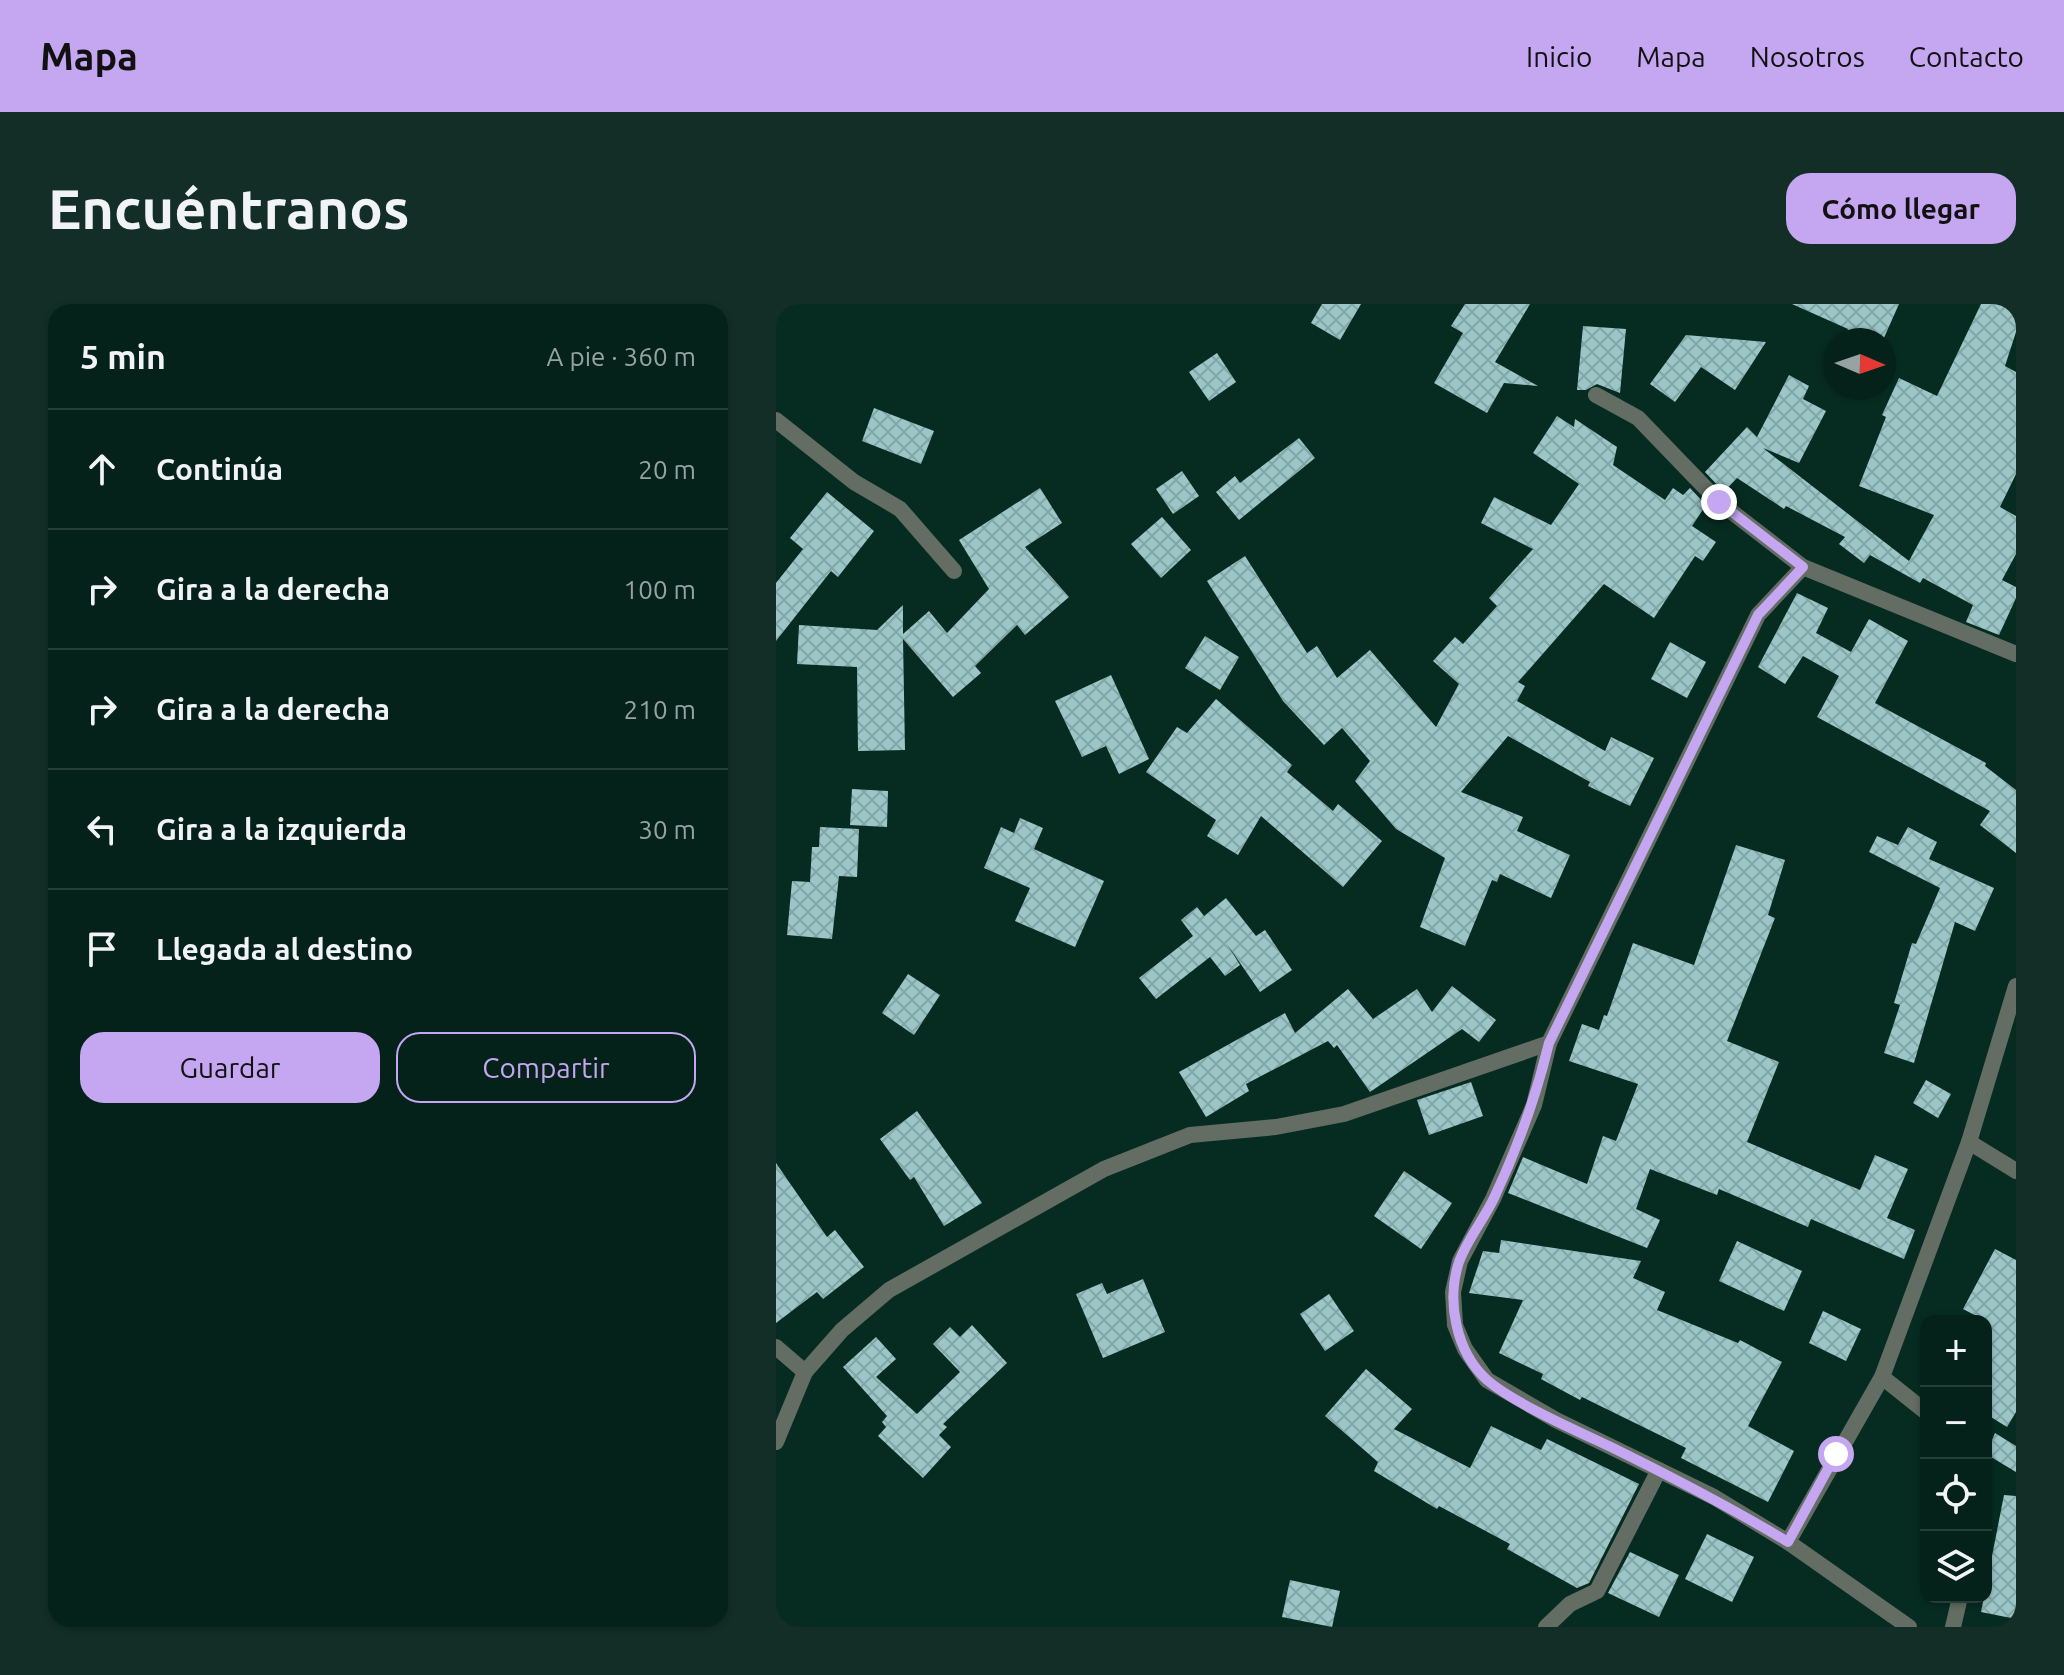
<!DOCTYPE html>
<html lang="es">
<head>
<meta charset="utf-8">
<style>
  :root { --surface:#04211a; --page:#122e27; --text:#f1f3f6; --muted:#97a3a2; --line:#253e39; --accent:#c5a6f0 }
  body { margin:0; font-family:Ubuntu,sans-serif; background:var(--page); color:var(--text) }
  .controls { position:absolute; right:24px; bottom:24px; display:grid; overflow:hidden; border-radius:16px; box-shadow:0 2px 6px #0004 }
  .controls button { width:72px; height:72px; display:grid; place-items:center; padding:0; border:0; border-bottom:2px solid var(--line); background:var(--surface); color:var(--text); font:40px sans-serif }
  .compass { position:absolute; left:1048px; top:24px; width:72px; height:72px; border-radius:50%; background:var(--surface); box-shadow:0 2px 6px #0004; rotate:92deg }
  .stop { position:absolute; width:24px; height:24px; margin:-18px; border:6px solid #c5a6f0; border-radius:50%; background:#fff }
  .stop.end { background:#c5a6f0; border-color:#fff; box-shadow:0 2px 8px #0008 }
  .list { margin:0; padding:0; list-style:none }
  h2 { display:flex; justify-content:space-between; align-items:center; height:104px; margin:0; padding:0 32px; font-size:34px }
  h2 small { font-size:26px; font-weight:400; color:var(--muted) }
  .list li { display:grid; grid-template-columns:52px 1fr auto; gap:24px; align-items:center; box-sizing:border-box; height:120px; padding:0 32px; border-top:2px solid var(--line) }
  .list b { display:block; font-size:30px; white-space:nowrap }
  .list em { font-size:26px; font-style:normal; color:var(--muted) }
  .actions { display:flex; gap:16px; padding:24px 32px }
  .actions a { flex:1; padding:18px 0; border:2px solid var(--accent); border-radius:24px; text-align:center; font-size:28px; color:var(--accent) }
  .actions .main { background:var(--accent); color:#111 }
  .icon { flex:none; width:44px; height:44px; fill:none; stroke:currentColor; stroke-width:2; stroke-linecap:round; stroke-linejoin:round }
  .map { position:relative; flex:none; width:1240px; height:1323px; overflow:hidden; border-radius:24px }
  header { display:flex; align-items:center; gap:48px; box-sizing:border-box; height:112px; padding:0 40px; background:var(--accent); color:#111 }
  header strong { font-size:38px }
  nav { display:flex; gap:44px; margin-inline-start:auto; font-size:28px }
  .intro { display:flex; align-items:center; justify-content:space-between; box-sizing:border-box; height:192px; padding:0 48px }
  h1 { margin:0; font-size:56px }
  .button { padding:20px 36px; border-radius:24px; background:var(--accent); color:#111; font-size:28px; font-weight:700 }
  main { display:flex; gap:48px; padding:0 48px }
  aside { flex:1; background:var(--surface); border-radius:24px; box-shadow:0 2px 6px #0004 }
  .map>svg:first-child { display:block }
</style>
</head>
<body>
<header>
<strong>Mapa</strong>
<nav><a>Inicio</a><a>Mapa</a><a>Nosotros</a><a>Contacto</a></nav>
</header>
<div class="intro"><h1>Encuéntranos</h1><a class="button">Cómo llegar</a></div>
<main>
<aside>
<h2>5 min<small>A pie · 360 m</small></h2>
<ul class="list">
<li><svg class="icon" aria-label="ahead" viewBox="0 0 24 24"><path d="M12 20V5M6 11l6-6 6 6"/></svg><div><b>Continúa</b></div><em>20 m</em></li>
<li><svg class="icon" aria-label="right" viewBox="0 0 24 24"><path d="M7 20v-9h11M14 6l5 5-5 5"/></svg><div><b>Gira a la derecha</b></div><em>100 m</em></li>
<li><svg class="icon" aria-label="right" viewBox="0 0 24 24"><path d="M7 20v-9h11M14 6l5 5-5 5"/></svg><div><b>Gira a la derecha</b></div><em>210 m</em></li>
<li><svg class="icon" aria-label="left" viewBox="0 0 24 24"><path d="M17 20v-9H6M10 6l-5 5 5 5"/></svg><div><b>Gira a la izquierda</b></div><em>30 m</em></li>
<li><svg class="icon" aria-label="arrive" viewBox="0 0 24 24"><path d="M6 21V4h12l-3 4 3 4H6"/></svg><div><b>Llegada al destino</b></div></li>
</ul>
<div class="actions"><a class="main">Guardar</a><a>Compartir</a></div>
</aside>
<div class="map">
<svg width="1240" height="1323" viewBox="0 0 1240 1323">
  <defs>
    <pattern id="building-cross-hatch" width="8" height="8" patternUnits="userSpaceOnUse" patternTransform="scale(2)"><rect width="8" height="8" fill="#9bc6c7"/><path d="M0 0l8 8M0 8l8-8" fill="none" stroke="#84a5a6"/></pattern>
  </defs>
  <rect width="100%" height="100%" fill="#062c22"/>
  <g fill="url(#building-cross-hatch)">
    <path d="M546 0H585L564 36 535 19Z"/>
    <path d="M689 0H754L719 58 762 82 728 79 711 109 658 79 687 29 675 22Z"/>
    <path d="M1016 0H1123L1107 36H1083L1070 30 1072 25Z"/>
    <path d="M1205 0H1240V28L1229 62 1240 68V170L1224 203 1240 212V250L1226 276 1240 283V294L1223 331 1190 318 1197 301 1147 274 1144 279 1094 251 1088 259 1063 240 1069 233 1010 202 1008 205 961 174 948 188 929 168 971 123 981 133 1013 71 1033 82 1027 95 1050 107 1023 159 987 144 1133 257 1158 211 1083 182 1110 113 1106 111 1123 74 1161 92Z"/>
    <path d="M807 22 850 25 844 89 821 80 810 86H801Z"/>
    <path d="M910 31 990 38 959 86 925 63 899 98 874 80Z"/>
    <path d="M441 49 460 78 433 97 413 68Z"/>
    <path d="M98 104 158 127 145 160 86 137Z"/>
    <path d="M781 112 798 123 799 115 841 143 837 161 889 196 897 184 907 191 914 184 930 201 916 222 940 238 927 257 919 252 878 314 828 280 742 378 749 382 741 397 829 447 835 433 878 454 854 502 812 482 814 478 732 432 685 488 747 513 741 527 794 551 775 594 724 570 721 578 716 576 689 642 644 623 669 554 620 525 579 477 594 457 566 424 548 441 507 397 431 277 469 252 531 349 541 342 561 374 594 346 660 423 683 380 657 357 679 333 687 340 721 302 713 294 757 245 705 219 718 193 775 221 803 180 757 149Z"/>
    <path d="M523 134 539 154 463 216 440 188 459 172 464 179Z"/>
    <path d="M406 167 423 192 397 210 380 185Z"/>
    <path d="M264 184 286 219 249 243 293 293 249 331 241 321 199 362 205 369 177 393 127 335 129 446 82 447 81 363 21 360 23 321 101 326 127 301V330L153 307 171 329 213 285 183 236Z"/>
    <path d="M51 188 98 227 62 273 55 267 0 337V279L27 245 14 234Z"/>
    <path d="M386 213 415 246 385 274 355 240Z"/>
    <path d="M1021 289 1052 304 1040 329 1075 348 1093 315 1132 337 1099 399 1210 459 1209 462 1240 486V549L1204 521 1214 507 1041 413 1063 372 1027 352 1009 380 982 363Z"/>
    <path d="M429 332 463 353 444 386 409 364Z"/>
    <path d="M894 338 930 358 911 394 875 375Z"/>
    <path d="M335 371 373 455 343 470 330 442 306 453 279 397Z"/>
    <path d="M440 395 516 461 511 468 557 507 562 500 606 537 567 583 485 512 462 551 431 532 440 516 370 468 401 423 411 429Z"/>
    <path d="M76 485 112 487 111 523 74 521Z"/>
    <path d="M244 514 267 524 258 545 328 577 299 643 239 617 254 584 208 564 225 523 238 529Z"/>
    <path d="M44 523 83 525 81 573 63 572 56 635 11 631 16 577 34 578 36 543H43Z"/>
    <path d="M1132 523 1161 538 1153 555 1218 584 1199 627 1179 618 1138 759 1108 749 1124 701 1118 699 1136 639 1140 640 1164 584 1093 548 1101 532 1122 541Z"/>
    <path d="M960 541 1009 556 992 611 999 614 951 737 1003 758 971 838 1084 886 1099 851 1132 865 1111 914 1139 926 1128 955 1035 915 1032 923 943 885 941 891 874 865 860 905 884 916 871 944 732 889 747 853 811 880 827 832 840 837 862 780 793 757 806 720 823 726 828 711 831 712 857 639 918 661Z"/>
    <path d="M450 594 480 632 489 626 516 666 484 688 451 640 464 661 449 672 434 653 380 695 363 674 417 632 405 616 421 603 428 612Z"/>
    <path d="M132 670 164 691 138 731 106 709Z"/>
    <path d="M676 682 720 716 703 738 686 725 594 788 561 741 558 744 552 737 470 780 473 787 430 813 403 768 509 709 519 729 572 685 597 715 641 685 656 708Z"/>
    <path d="M1150 776 1175 790 1162 814 1137 799Z"/>
    <path d="M695 778 707 812 653 831 641 796Z"/>
    <path d="M141 807 206 899 168 922 138 873 134 876 104 835Z"/>
    <path d="M0 859 51 933 59 926 88 963 47 995 41 988 0 1019Z"/>
    <path d="M628 867 676 899 645 945 598 912Z"/>
    <path d="M725 936 865 957 857 974 889 988 881 1006 962 1039 964 1036 1006 1058 972 1122 1018 1147 992 1198 905 1154 910 1144 806 1093 804 1096 765 1075 767 1070 723 1049 747 996 693 989 707 947 723 949Z"/>
    <path d="M961 937 1026 967 1008 1007 943 977Z"/>
    <path d="M1219 945 1240 956V1108L1231 1123 1210 1110V1017L1187 1005Z"/>
    <path d="M367 975 389 1028 327 1054 300 990 326 979 331 990Z"/>
    <path d="M553 990 578 1027 549 1047 524 1010Z"/>
    <path d="M1047 1007 1085 1025 1070 1057 1033 1039Z"/>
    <path d="M196 1021 231 1059 167 1120 171 1123 163 1131 175 1143 147 1174 102 1132 110 1123 106 1118 111 1112 67 1063 100 1033 120 1055 100 1073 141 1110 184 1068 157 1040 174 1023 184 1033Z"/>
    <path d="M590 1065 636 1105 618 1125 694 1164 715 1122 765 1146 771 1135 863 1180 813 1279 801 1284 731 1245 734 1240 663 1202 661 1205 598 1167 602 1158 549 1112Z"/>
    <path d="M1219 1129 1240 1142V1168L1210 1150Z"/>
    <path d="M1228 1191 1240 1192V1315L1205 1308Z"/>
    <path d="M931 1230 978 1253 956 1298 909 1275Z"/>
    <path d="M854 1248 903 1271 883 1313 832 1289Z"/>
    <path d="M514 1276 564 1287 556 1323 506 1313Z"/>
  </g>
  <g fill="none" stroke-linecap="round" stroke-linejoin="round">
    <g stroke="#636d63" stroke-width="16">
      <path d="M820 91 862 114 943 198 1027 263 1240 350"/>
      <path d="M0 116 78 178 124 205 178 267"/>
      <path d="M773 739 758 801 717 895 684 957 677 988 679 1021 689 1045 711 1076 780 1116 938 1193 1012 1238 1133 1323"/>
      <path d="M1193 838 1240 867"/>
      <path d="M0 1043 29 1068"/>
      <path d="M1106 1073 1150 1108"/>
      <path d="M0 1138 29 1068 66 1026 113 986 328 865 414 831 500 823 568 810 773 739 982 311 1027 263"/>
      <path d="M1012 1238 1106 1073 1193 838 1240 682"/>
      <path d="M770 1323 794 1300 821 1287 883 1166"/>
      <path d="M1177 1323 1184 1293"/>
    </g>
  </g>
  <g fill="none" stroke-linecap="round" stroke-linejoin="round">
    <path stroke="#c5a6f0" stroke-width="10" d="M943 198 1027 263 982 311 773 739C760 793 742 843 718 894 708 915 691 936 683 958 670 997 680 1048 711 1076 739 1100 801 1127 835 1143 896 1173 954 1203 1012 1238L1060 1150"/>
  </g>
</svg>
<div class="controls">
<button>+</button>
<button>−</button>
<button><svg class="icon" aria-label="locate" viewBox="0 0 24 24"><circle cx="12" cy="12" r="6"/><path d="M12 2v4M12 18v4M2 12h4M18 12h4"/></svg></button>
<button><svg class="icon" aria-label="layers" viewBox="0 0 24 24"><path d="M12 4l9 5-9 5-9-5zM3 14l9 5 9-5"/></svg></button>
</div>
<svg class="compass" viewBox="-18 -18 36 36"><path d="M0-13l5 13h-10z" fill="#e53935"/><path d="M0 13l5-13h-10z" fill="#97a3a2"/></svg>
<div class="stop" style="left:1060px;top:1150px"></div>
<div class="stop end" style="left:943px;top:198px"></div>
</div>
</main>
</body>
</html>
